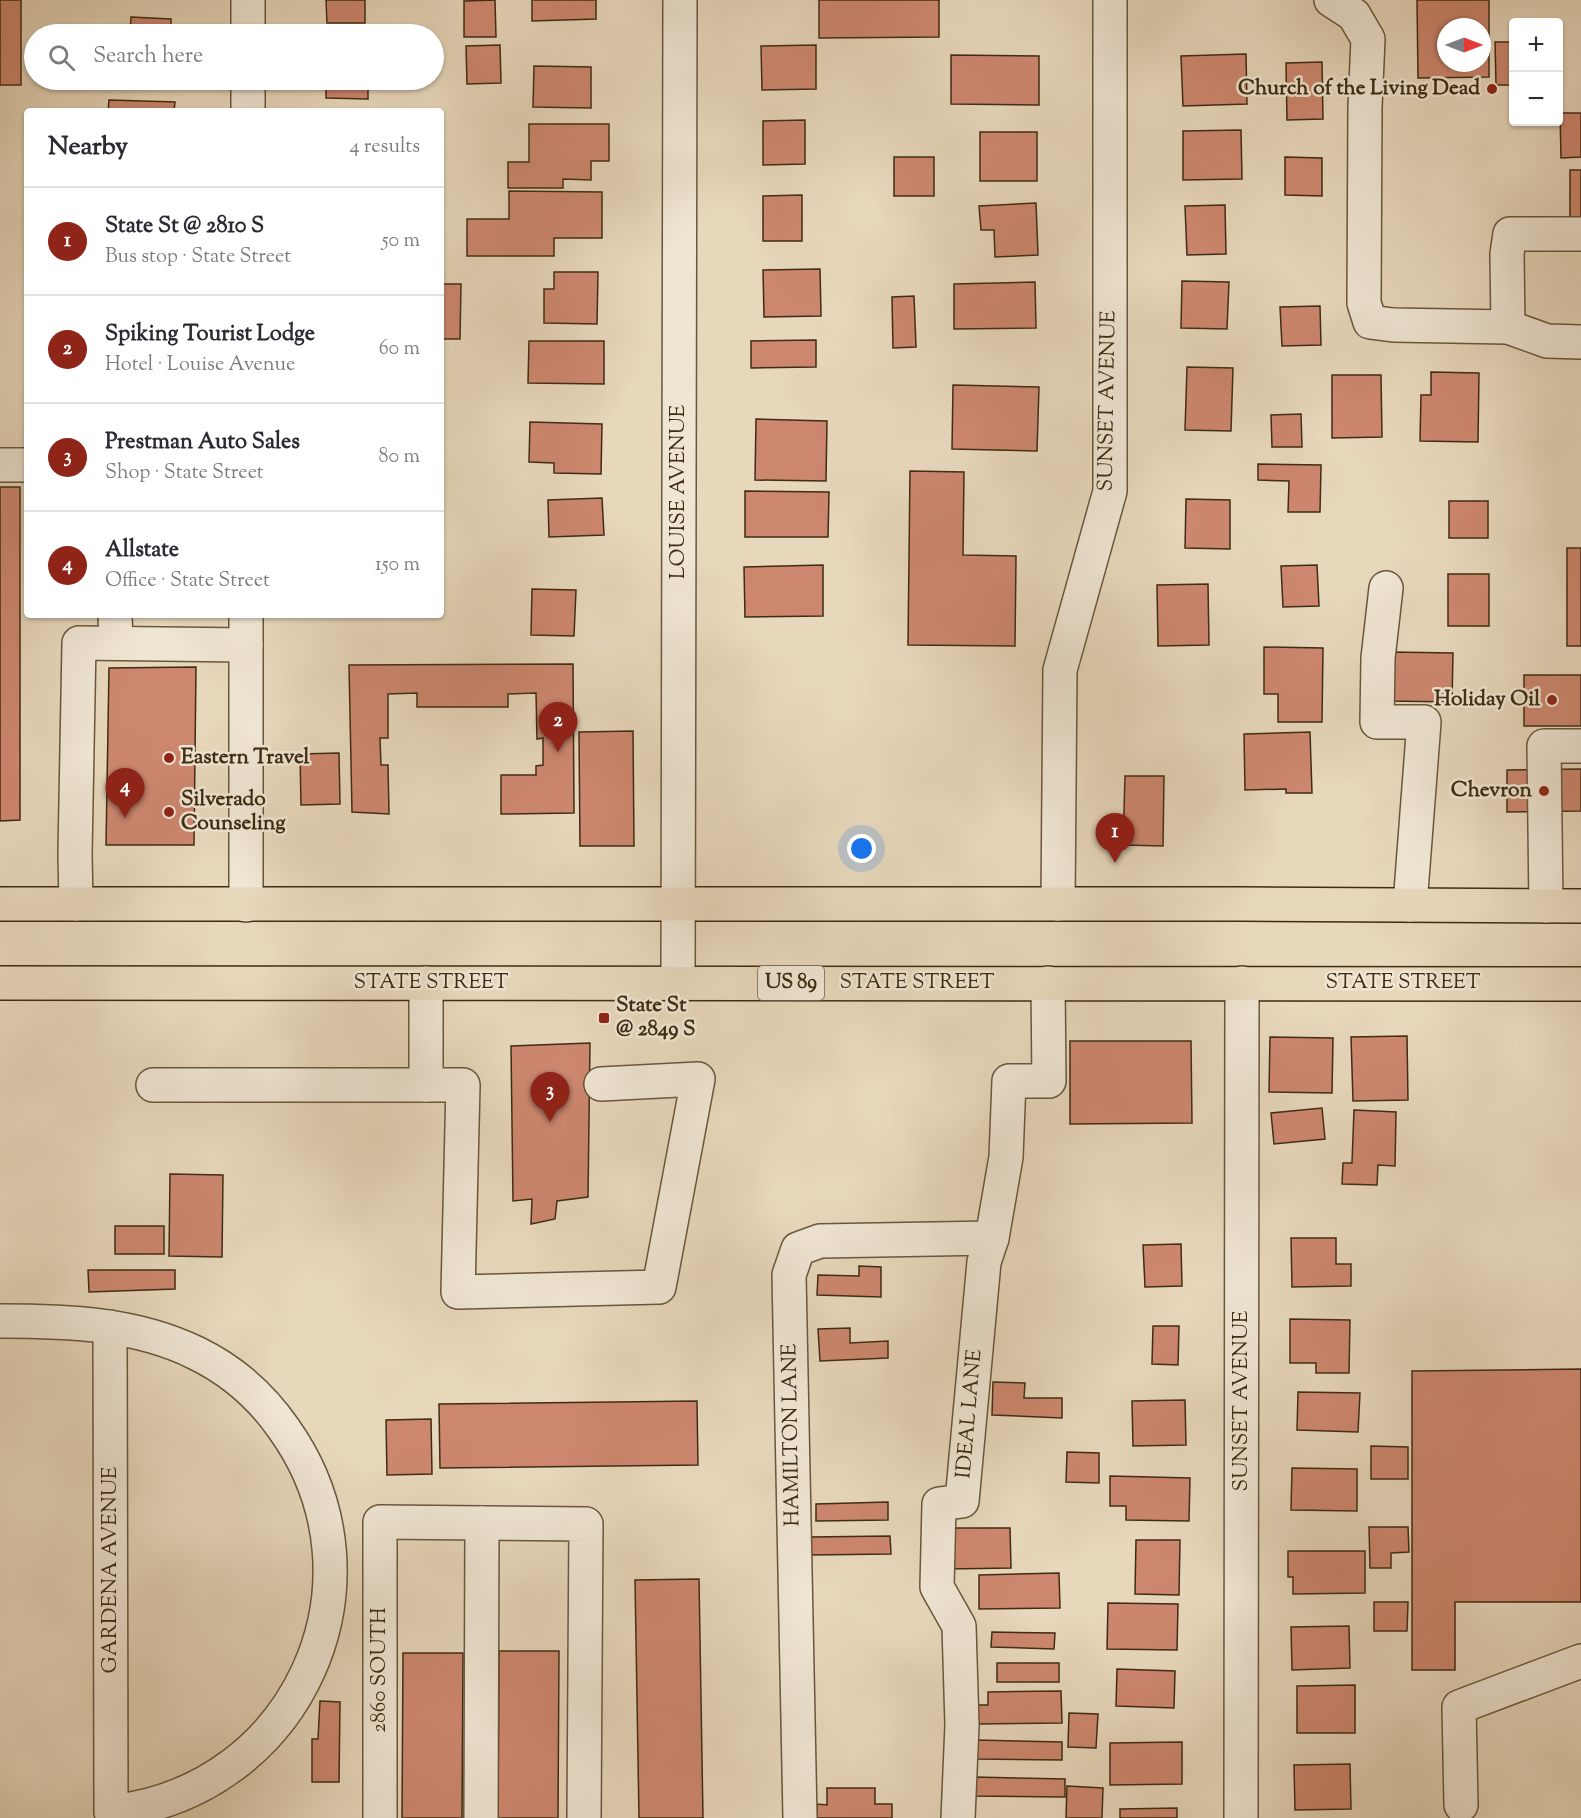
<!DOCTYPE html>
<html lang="en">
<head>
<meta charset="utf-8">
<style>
  :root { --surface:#fff; --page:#f7f7f7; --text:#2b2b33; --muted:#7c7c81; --line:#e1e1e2; --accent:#8f2418 }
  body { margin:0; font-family:"Sorts Mill Goudy",serif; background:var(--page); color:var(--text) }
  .controls { position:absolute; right:18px; top:18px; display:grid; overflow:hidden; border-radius:6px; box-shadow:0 2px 4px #0004 }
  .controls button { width:54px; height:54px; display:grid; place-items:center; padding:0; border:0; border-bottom:2px solid var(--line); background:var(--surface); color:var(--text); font:30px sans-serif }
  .compass { position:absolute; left:1437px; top:18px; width:54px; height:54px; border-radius:50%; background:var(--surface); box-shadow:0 2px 4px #0004; rotate:90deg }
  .you { position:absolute; left:862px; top:849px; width:21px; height:21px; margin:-15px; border:4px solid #fff; border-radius:50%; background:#1a73e8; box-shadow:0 0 0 9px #1a73e833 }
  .badge { display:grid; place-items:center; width:39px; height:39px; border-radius:50%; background:var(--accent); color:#fff; font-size:20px; font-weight:700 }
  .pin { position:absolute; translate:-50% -50px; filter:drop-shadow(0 2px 3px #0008) }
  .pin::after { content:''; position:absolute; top:32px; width:21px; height:18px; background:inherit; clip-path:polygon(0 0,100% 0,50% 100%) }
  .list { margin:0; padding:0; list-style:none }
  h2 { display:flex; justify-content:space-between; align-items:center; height:78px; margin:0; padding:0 24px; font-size:26px }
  h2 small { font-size:20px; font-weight:400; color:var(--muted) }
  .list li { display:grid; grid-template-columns:39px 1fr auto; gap:18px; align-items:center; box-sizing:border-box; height:108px; padding:0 24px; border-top:2px solid var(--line) }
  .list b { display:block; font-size:22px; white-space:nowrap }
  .list p { margin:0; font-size:20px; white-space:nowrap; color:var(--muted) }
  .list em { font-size:20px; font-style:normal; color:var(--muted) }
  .icon { flex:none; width:33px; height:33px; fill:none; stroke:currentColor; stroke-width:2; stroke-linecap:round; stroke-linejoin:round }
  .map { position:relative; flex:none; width:1581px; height:1818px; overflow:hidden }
  .search { position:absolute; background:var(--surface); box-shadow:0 2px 4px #0004; left:24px; top:24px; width:420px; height:66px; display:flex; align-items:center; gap:15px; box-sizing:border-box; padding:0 21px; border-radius:33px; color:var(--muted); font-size:22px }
  .panel { position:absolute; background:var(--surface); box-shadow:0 2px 4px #0004; left:24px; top:108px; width:420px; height:510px; border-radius:6px }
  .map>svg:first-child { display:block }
</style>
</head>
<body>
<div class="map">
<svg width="1581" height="1818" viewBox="0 0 1581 1818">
  <rect width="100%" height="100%" fill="#e7d7bb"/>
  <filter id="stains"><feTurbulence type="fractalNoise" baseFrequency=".00333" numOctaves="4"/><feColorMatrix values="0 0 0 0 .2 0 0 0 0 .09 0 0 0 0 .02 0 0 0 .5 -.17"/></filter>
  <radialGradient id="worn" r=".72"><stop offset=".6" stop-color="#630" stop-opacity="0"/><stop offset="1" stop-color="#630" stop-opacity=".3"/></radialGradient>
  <g fill="#cd876f" stroke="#3f2c12" stroke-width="1.5" fill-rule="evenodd">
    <rect x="0" y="0" width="21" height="85"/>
    <path d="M326 0H365V23H327Z"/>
    <path d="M495 0 496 37H464V1Z"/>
    <path d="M532 0H596V19L532 21Z"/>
    <path d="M819 0H939V37L819 38Z"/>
    <path d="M1417 0H1489V77L1418 78ZM1446 27H1482V63H1446Z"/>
    <path d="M131 17 171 19V34H130Z"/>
    <path d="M1495 42H1514V85H1496Z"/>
    <path d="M500 45 501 83 467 84 466 46Z"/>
    <path d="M816 45V89L762 90 761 46Z"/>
    <path d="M1246 54 1247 104 1183 106 1181 56Z"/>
    <path d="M951 55 1039 56V105L951 104Z"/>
    <path d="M1322 62 1323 119 1287 120 1286 63Z"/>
    <path d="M534 66 591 67V108L533 107Z"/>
    <path d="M326 80H364V86H368V99L326 98Z"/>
    <path d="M109 100 175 102 174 111H108Z"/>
    <path d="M1560 113H1581V157L1561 158Z"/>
    <path d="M805 120V164L763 165V121Z"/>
    <path d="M529 124H609V161H591V180L563 179V188H508V162H529Z"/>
    <path d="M1241 130 1242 179 1183 180V131Z"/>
    <rect x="980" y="132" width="57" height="49"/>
    <rect x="894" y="157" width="40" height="39"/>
    <path d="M1285 157 1322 158V196L1285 195Z"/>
    <rect x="1570" y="170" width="11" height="51"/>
    <path d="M509 191 602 192V238H554V256H467V219H509Z"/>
    <path d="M802 195V241H763V196Z"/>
    <path d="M1036 203 1038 255 995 257 994 230H981L979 206Z"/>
    <path d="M1225 205 1226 254 1187 255 1185 206Z"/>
    <path d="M820 269 821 316 764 317 763 270Z"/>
    <path d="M554 272H598L597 324 544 323V289H554Z"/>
    <path d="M1182 281 1229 282 1227 329 1181 328Z"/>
    <path d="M1035 282 1036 328 954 329V284Z"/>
    <path d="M441 284H461L460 339H441Z"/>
    <path d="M914 296 916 347 893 348 892 297Z"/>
    <path d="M1320 306 1321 345 1282 346 1280 307Z"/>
    <path d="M816 340V367L751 368V341Z"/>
    <path d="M529 341H604V384L528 383Z"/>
    <path d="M1187 367 1233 368 1231 431 1185 430Z"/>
    <path d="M1431 372 1479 373 1478 442 1420 441 1421 395H1431Z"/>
    <path d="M1332 375H1381L1382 437 1332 438Z"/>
    <path d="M953 385 1039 387 1037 451 952 449Z"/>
    <path d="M1301 414 1302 447H1272L1271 415Z"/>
    <path d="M756 419 827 421 826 481 755 480Z"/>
    <path d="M530 422 602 424 601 474 554 473V463L529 462Z"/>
    <path d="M1258 464 1321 465 1320 512H1288L1289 481 1258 480Z"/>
    <path d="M910 471 964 472 963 555 1016 556 1015 646 908 645Z"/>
    <path d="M0 487H20V820L0 821Z"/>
    <path d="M745 491 829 492 828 537H745Z"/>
    <path d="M602 498 604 535 549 537 548 500Z"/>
    <path d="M1186 499 1230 500V549L1185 548Z"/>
    <rect x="1449" y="501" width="39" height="37"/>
    <rect x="1567" y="548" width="14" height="98"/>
    <path d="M823 565V616L745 617 744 567Z"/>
    <path d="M1317 565 1319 606 1283 607 1281 566Z"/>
    <rect x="1448" y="574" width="41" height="52"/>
    <path d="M1208 584 1209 645 1158 646 1157 585Z"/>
    <path d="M532 589 576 590 574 636 531 635Z"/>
    <path d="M1264 647 1323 648 1322 722H1278V694H1264Z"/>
    <path d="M1391 652 1453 653 1452 702 1390 701Z"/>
    <path d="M573 664 574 813 501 814V775H536V766L543 765V738L537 739 536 693 508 694V707H417V693L388 694V738H380L381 765H388L389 814 352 812 349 665Z"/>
    <path d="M196 667 194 845H106L109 668Z"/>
    <rect x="1524" y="675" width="57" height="51"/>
    <path d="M633 731 634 846H580L579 732Z"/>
    <path d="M1310 732 1312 793H1286V789L1245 790 1244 734Z"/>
    <path d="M339 753 340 804 301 805 300 754Z"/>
    <path d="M1581 769V811L1507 812V770Z"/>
    <path d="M1125 776H1164L1163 846 1123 845Z"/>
    <path d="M1407 1036 1408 1100 1353 1101 1351 1037Z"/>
    <path d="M1270 1037 1333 1038 1332 1093 1269 1092Z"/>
    <path d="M1070 1041H1191L1192 1123 1070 1124Z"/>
    <path d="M590 1043 588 1197 557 1201 555 1219 531 1224 532 1199 513 1201 511 1046Z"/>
    <path d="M1322 1108 1325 1139 1274 1144 1271 1113Z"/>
    <path d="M1354 1110 1396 1112 1395 1166 1378 1165 1377 1185 1342 1184 1343 1163H1352Z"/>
    <path d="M170 1174 223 1175 222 1257 169 1256Z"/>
    <rect x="115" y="1226" width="49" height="28"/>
    <path d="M1291 1238H1336V1264H1351V1286L1292 1287Z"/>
    <path d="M1181 1244 1182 1286 1145 1287 1143 1245Z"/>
    <path d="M859 1266 881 1267V1297L817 1295 818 1275 859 1276Z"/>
    <path d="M88 1270H175V1289L89 1292Z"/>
    <path d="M1290 1319 1350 1320 1349 1373H1316V1363H1290Z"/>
    <path d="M1153 1326H1179L1178 1365 1152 1364Z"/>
    <path d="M850 1328V1343L888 1341V1358L820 1361 818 1329Z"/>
    <path d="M1581 1369V1602H1455V1670H1412V1371Z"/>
    <path d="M993 1382 1025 1383 1024 1398H1062V1418L992 1415Z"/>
    <path d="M1298 1392 1360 1393 1358 1432 1297 1430Z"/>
    <path d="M1185 1400 1186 1445 1133 1446 1132 1401Z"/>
    <path d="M697 1401 698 1465 440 1468 439 1404Z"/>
    <path d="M431 1419 432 1474 387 1475 386 1420Z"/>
    <path d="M1371 1446 1408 1447V1479H1371Z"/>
    <path d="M1067 1452 1099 1453V1483L1066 1482Z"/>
    <path d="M1292 1468 1357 1469V1511L1291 1510Z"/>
    <path d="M1110 1476 1190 1478 1189 1521 1126 1520V1506H1110Z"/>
    <path d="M888 1502V1520L816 1521V1504Z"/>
    <path d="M1369 1527H1408L1409 1552 1391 1553V1568H1370Z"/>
    <path d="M947 1528H1010L1011 1568 948 1569Z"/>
    <path d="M890 1536 891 1554 810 1555V1537Z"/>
    <path d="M1136 1540H1180L1179 1595 1135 1594Z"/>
    <path d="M1288 1551H1365V1593L1293 1594V1577H1288Z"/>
    <path d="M1059 1573 1060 1608 979 1609V1575Z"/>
    <path d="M699 1579 703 1818H639L635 1580Z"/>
    <path d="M1374 1602H1408L1407 1631H1374Z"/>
    <path d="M1108 1603 1178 1604 1177 1650 1107 1649Z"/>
    <path d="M1349 1626 1350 1668 1292 1670 1291 1627Z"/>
    <path d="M992 1632 1055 1633 1054 1649 991 1647Z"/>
    <path d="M499 1651H559L558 1818H498Z"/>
    <path d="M403 1653H463L462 1818H402Z"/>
    <rect x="997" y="1663" width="62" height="19"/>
    <path d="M1117 1669 1175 1671 1174 1708 1116 1706Z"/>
    <path d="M1355 1685V1733H1297V1686Z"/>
    <path d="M1061 1691 1062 1723 976 1724V1705H988V1692Z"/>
    <path d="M320 1701 340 1702 339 1782H312V1739H318Z"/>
    <path d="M1069 1713 1098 1714 1096 1748 1068 1747Z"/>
    <path d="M976 1740 1062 1742V1760L976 1759Z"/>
    <path d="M1182 1742V1784L1110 1785V1743Z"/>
    <path d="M1350 1764 1351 1809 1295 1810 1294 1765Z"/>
    <path d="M974 1777 1065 1779V1797L974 1796Z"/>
    <path d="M1067 1786 1103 1788 1102 1818H1066Z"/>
    <path d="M827 1788H875V1804H892V1818H817V1804L827 1805Z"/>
    <path d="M1177 1808V1818H1120V1809Z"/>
  </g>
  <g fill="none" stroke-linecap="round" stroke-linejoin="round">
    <defs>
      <g id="minor">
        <path d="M1331 0 1354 15 1368 39 1365 107 1364 303 1370 322 1393 325 1508 327 1547 341 1581 342"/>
        <path d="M248 34V0"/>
        <path d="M248 111V80"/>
        <path d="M1508 327 1507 254 1510 234H1581"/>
        <path d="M0 465H27"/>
        <path d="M1386 588 1378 658 1377 722H1424L1410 905"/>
        <path d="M115 615 116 643"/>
        <path d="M76 904 75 854 79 643 246 645"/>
        <path d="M1058 904 1060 670 1110 491V0"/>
        <path d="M246 905V615"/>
        <path d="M1546 906 1544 746H1581"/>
        <path d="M426 983V1085"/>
        <path d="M678 984 680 0"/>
        <path d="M153 1085H463L458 1292 659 1287 698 1079 601 1084"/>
        <path d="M0 1321C66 1321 135 1323 196 1353 231 1370 262 1397 284 1429 393 1582 298 1792 111 1812L110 1327"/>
        <path d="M1461 1805 1459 1707 1581 1661"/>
        <path d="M380 1818V1522L586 1524 584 1818"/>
        <path d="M481 1818 482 1523"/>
        <path d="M800 1818 789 1275 798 1249 820 1241 992 1238"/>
        <path d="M958 1818 962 1725 959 1626 937 1587 939 1504 962 1501 984 1262 992 1238 1006 1157 1009 1081H1049L1048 983"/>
        <path d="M1241 1818 1242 983"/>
      </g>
      <g id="major">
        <path d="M0 904H1242L1581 906"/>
        <path d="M0 983 1581 984"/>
      </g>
    </defs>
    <use href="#minor" stroke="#69573c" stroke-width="36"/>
    <use href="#major" stroke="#3f2c12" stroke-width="36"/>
    <use href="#minor" stroke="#efe5d3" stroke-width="33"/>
    <use href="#major" stroke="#e7d7bb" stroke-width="33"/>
  </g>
  <g fill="#8f2418" stroke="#efe5d3" stroke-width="2">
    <circle cx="1492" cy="89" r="6"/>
    <circle cx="1552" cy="700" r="6"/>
    <circle cx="169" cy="758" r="6"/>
    <circle cx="1544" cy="791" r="6"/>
    <circle cx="169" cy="812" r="6"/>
    <rect x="598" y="1012" width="12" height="12" rx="3"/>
  </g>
  <g text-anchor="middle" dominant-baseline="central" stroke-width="5" stroke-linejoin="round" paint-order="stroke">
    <rect fill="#efe5d3" stroke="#74644c" stroke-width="1.5" x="758" y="966" width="66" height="34" rx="4.5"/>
    <g font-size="20" font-weight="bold" fill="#3f2c12">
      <text x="791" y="983">US 89</text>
    </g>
    <g font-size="21" font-weight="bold" fill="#3f2c12" stroke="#efe5d3" text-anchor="end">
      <text x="1480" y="89">Church of the Living Dead</text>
      <text x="1540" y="700">Holiday Oil</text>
      <text x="181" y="758" text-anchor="start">Eastern Travel</text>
      <text x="1532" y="791">Chevron</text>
      <text x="181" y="800" text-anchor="start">Silverado<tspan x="181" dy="24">Counseling</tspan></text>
      <text x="616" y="1006" text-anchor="start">State St<tspan x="616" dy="24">@ 2849 S</tspan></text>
    </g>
    <g font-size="21" fill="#3f2c12" stroke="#efe5d3">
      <text transform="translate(1108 401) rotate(-89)">SUNSET AVENUE</text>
      <text transform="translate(679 492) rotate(-90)">LOUISE AVENUE</text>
      <text x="431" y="983">STATE STREET</text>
      <text x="917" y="983">STATE STREET</text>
      <text x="1403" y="983">STATE STREET</text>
      <text transform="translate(1242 1401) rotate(-90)">SUNSET AVENUE</text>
      <text transform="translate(970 1414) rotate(-85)">IDEAL LANE</text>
      <text transform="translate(792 1435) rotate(-91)">HAMILTON LANE</text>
      <text transform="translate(111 1570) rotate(-90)">GARDENA AVENUE</text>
      <text transform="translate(380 1670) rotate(-90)">2860 SOUTH</text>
    </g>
  </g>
  <rect width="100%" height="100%" filter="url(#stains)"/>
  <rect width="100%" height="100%" fill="url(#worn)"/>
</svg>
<div class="controls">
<button>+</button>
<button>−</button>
</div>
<svg class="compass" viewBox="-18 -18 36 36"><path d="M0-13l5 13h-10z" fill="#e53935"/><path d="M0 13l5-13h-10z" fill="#7c7c81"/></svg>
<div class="you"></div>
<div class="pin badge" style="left:1115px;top:863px">1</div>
<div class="pin badge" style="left:558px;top:752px">2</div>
<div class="pin badge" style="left:550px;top:1122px">3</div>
<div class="pin badge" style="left:125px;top:818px">4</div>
<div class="search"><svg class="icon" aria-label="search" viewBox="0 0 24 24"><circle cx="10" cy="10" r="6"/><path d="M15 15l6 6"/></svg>Search here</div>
<section class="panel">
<h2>Nearby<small>4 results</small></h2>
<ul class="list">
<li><span class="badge">1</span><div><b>State St @ 2810 S</b><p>Bus stop · State Street</p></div><em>50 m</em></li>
<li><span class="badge">2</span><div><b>Spiking Tourist Lodge</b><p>Hotel · Louise Avenue</p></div><em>60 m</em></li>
<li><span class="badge">3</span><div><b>Prestman Auto Sales</b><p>Shop · State Street</p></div><em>80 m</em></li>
<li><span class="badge">4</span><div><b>Allstate</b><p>Office · State Street</p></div><em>150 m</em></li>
</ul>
</section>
</div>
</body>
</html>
